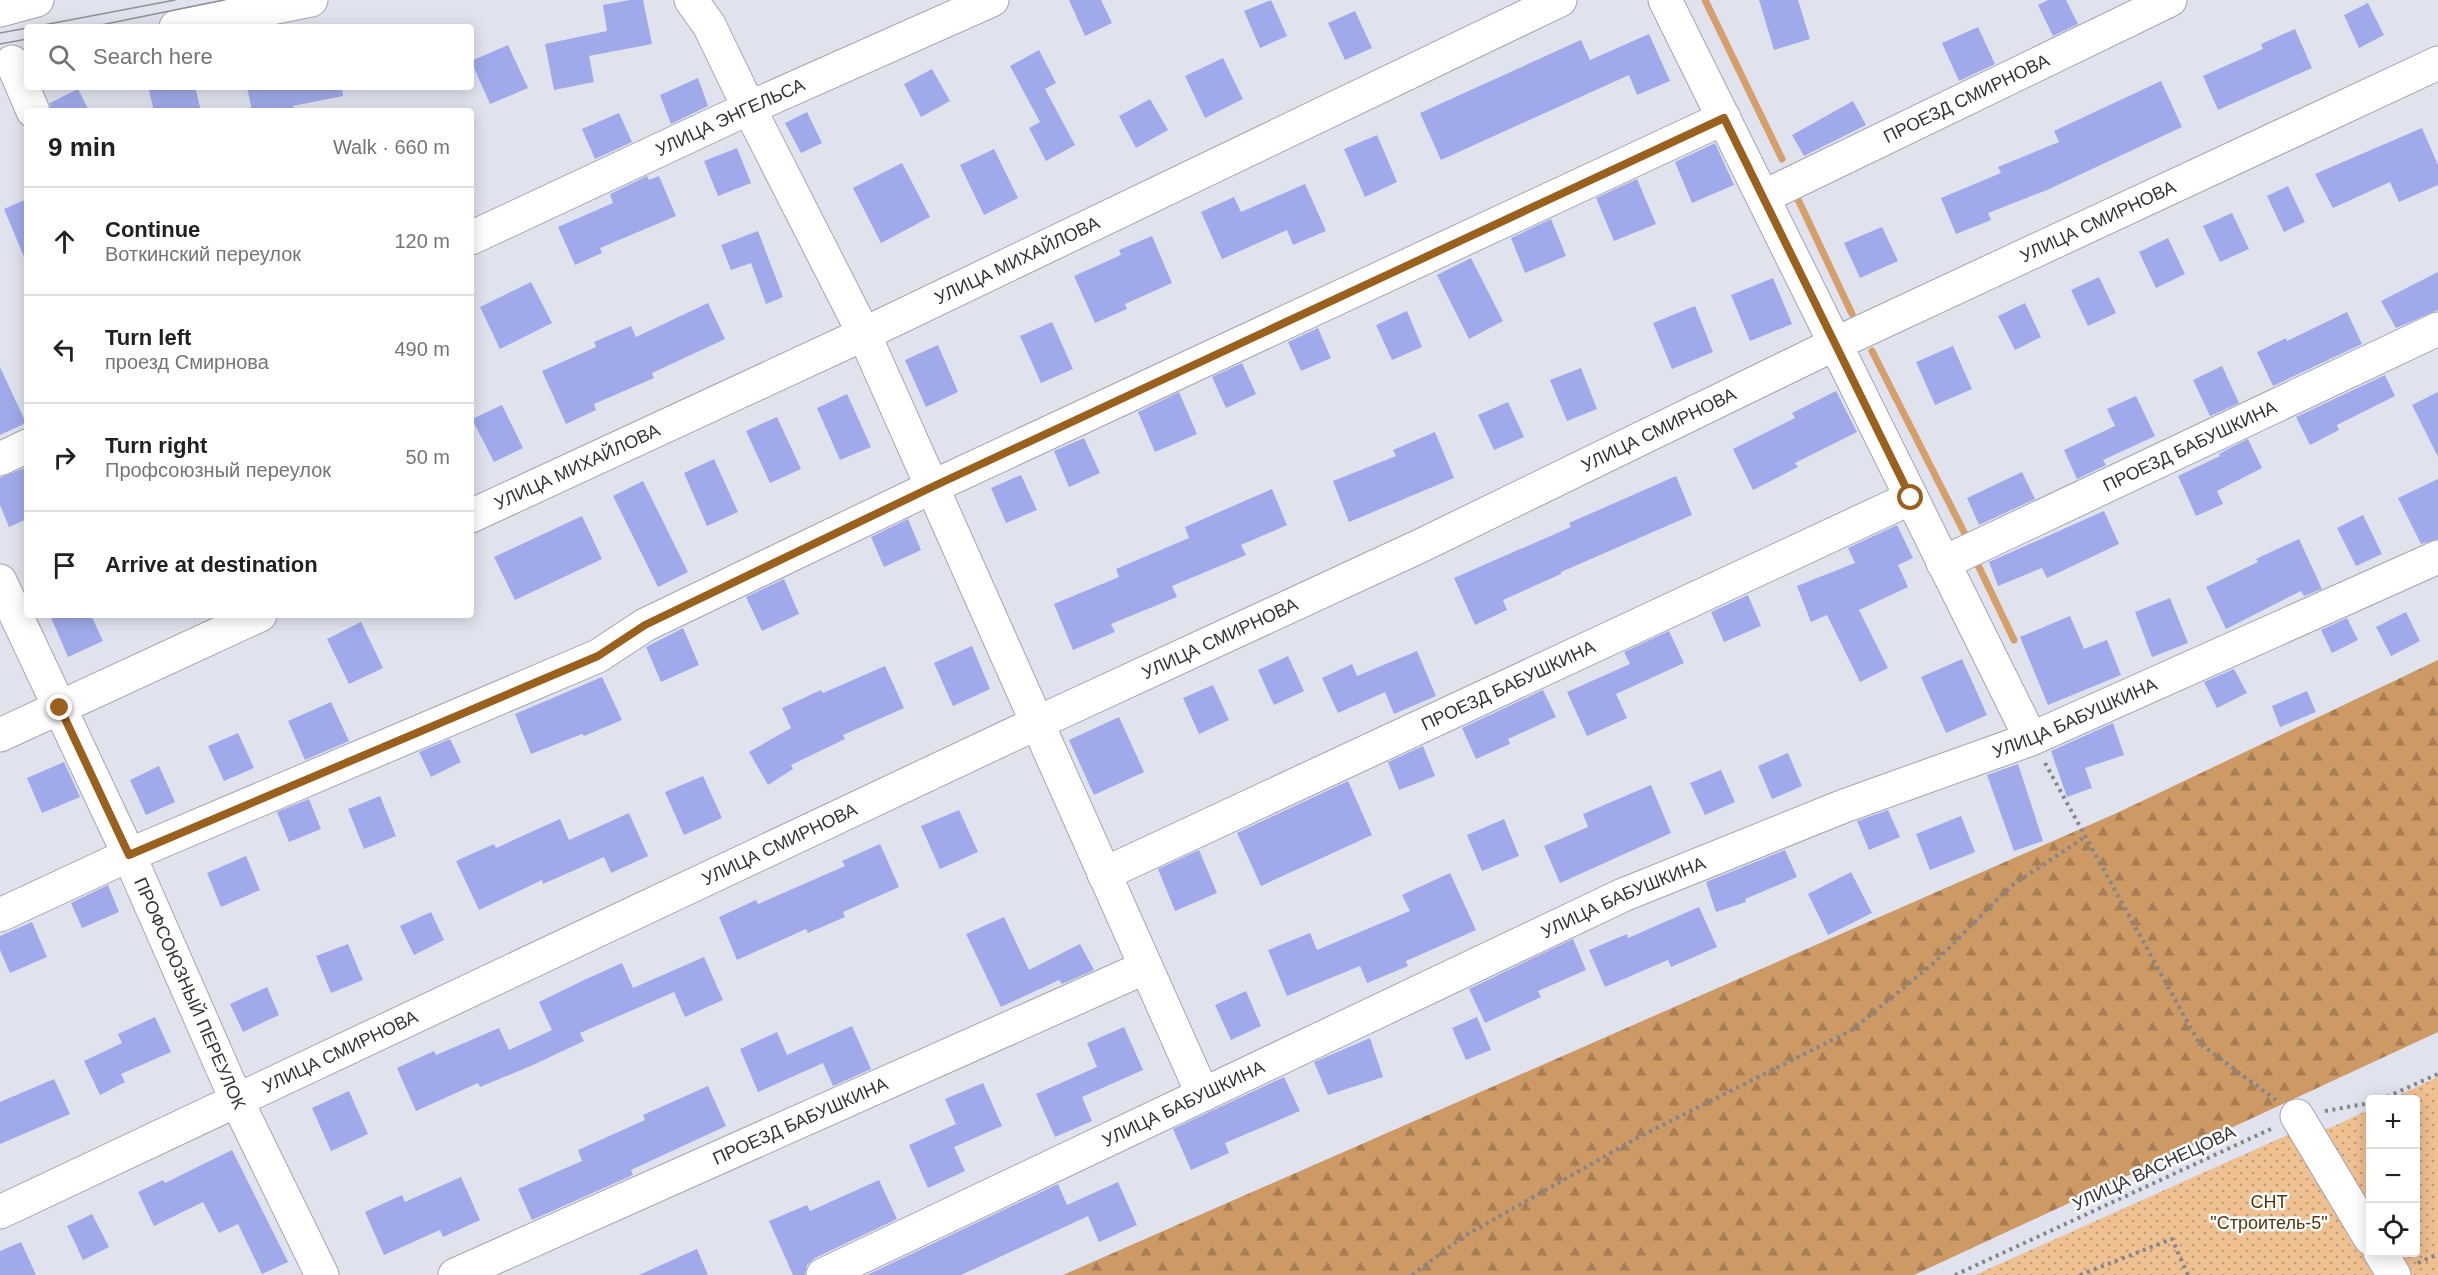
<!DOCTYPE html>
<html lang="en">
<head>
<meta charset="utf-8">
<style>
  :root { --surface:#fff; --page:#f6f6f6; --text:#202124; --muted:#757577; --line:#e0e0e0 }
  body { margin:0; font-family:Helvetica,sans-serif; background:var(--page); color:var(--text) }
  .controls { position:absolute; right:18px; bottom:18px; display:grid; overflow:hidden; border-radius:6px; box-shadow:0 3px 15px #0003 }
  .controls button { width:54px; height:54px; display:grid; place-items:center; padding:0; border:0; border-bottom:2px solid var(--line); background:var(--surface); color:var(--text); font:30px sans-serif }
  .stop { position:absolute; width:18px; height:18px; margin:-14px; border:4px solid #9a611e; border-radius:50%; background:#fff }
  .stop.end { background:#9a611e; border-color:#fff; box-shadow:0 2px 6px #0008 }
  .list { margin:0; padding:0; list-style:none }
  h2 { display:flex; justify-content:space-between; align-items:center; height:78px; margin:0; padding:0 24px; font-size:26px }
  h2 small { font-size:20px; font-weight:400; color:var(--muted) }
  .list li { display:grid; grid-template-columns:39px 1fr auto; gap:18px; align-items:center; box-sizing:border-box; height:108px; padding:0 24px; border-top:2px solid var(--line) }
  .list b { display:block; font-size:22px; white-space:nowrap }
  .list p { margin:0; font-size:20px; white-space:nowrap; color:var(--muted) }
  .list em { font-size:20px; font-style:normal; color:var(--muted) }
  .icon { flex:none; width:33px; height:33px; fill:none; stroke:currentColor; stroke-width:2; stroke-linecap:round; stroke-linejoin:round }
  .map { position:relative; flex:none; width:2438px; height:1275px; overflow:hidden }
  .search { position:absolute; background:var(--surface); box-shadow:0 3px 15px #0003; left:24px; top:24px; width:450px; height:66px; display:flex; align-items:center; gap:15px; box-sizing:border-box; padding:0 21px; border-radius:6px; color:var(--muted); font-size:22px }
  .panel { position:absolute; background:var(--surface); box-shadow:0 3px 15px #0003; left:24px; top:108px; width:450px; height:510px; border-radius:6px }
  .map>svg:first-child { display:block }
</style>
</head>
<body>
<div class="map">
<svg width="2438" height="1275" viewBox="0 0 2438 1275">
  <defs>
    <pattern id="grass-dots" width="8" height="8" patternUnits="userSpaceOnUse" patternTransform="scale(1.5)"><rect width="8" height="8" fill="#efc092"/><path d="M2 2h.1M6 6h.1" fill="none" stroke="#c29d78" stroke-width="1.8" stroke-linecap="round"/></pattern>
    <pattern id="forest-firs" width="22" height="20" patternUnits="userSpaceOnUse" patternTransform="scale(1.5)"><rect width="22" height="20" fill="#cd9965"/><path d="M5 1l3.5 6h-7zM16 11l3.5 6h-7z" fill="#a77e54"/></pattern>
  </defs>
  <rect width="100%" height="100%" fill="#e0e3ee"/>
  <path fill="url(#grass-dots)" d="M2438 1077V1275H1975L2294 1132 2330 1128 2370 1109V1252H2416V1100L2391 1099Z"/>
  <path fill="url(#forest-firs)" d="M2438 660V1032L1914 1275H1063L2119 812Z"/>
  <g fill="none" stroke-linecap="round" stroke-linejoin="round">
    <g stroke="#d49f6b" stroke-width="7">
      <path d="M1705 0 1782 159"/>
      <path d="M1795 193 1852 314"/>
      <path d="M1872 351 1968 540"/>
      <path d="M1977 563 2014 640"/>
    </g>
  </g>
  <g fill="#a0aaea">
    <path d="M630 0H643L652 44 589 56 594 82 554 90 545 44 607 31 603 5Z"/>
    <path d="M1069 0H1101L1112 23 1085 36Z"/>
    <path d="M1271 0 1287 36 1260 48 1244 11Z"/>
    <path d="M1759 0H1798L1810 39 1774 50Z"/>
    <path d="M2048 0H2066L2078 24 2053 36 2038 5Z"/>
    <path d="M2368 3 2384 35 2359 48 2344 15Z"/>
    <path d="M1355 11 1372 48 1345 60 1328 23Z"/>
    <path d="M1978 27 1995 64 1959 81 1942 43Z"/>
    <path d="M2295 29 2312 68 2218 110 2203 76 2263 49 2261 44Z"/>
    <path d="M1649 34 1670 81 1637 95 1629 75 1441 160 1420 113 1581 40 1590 60Z"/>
    <path d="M508 45 528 88 490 104 471 61Z"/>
    <path d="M1039 50 1056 83 1045 89 1075 145 1046 161 1029 128 1040 122 1010 66Z"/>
    <path d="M1223 58 1243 99 1205 118 1185 76Z"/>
    <path d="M932 69 950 101 921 117 904 84Z"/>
    <path d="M698 78 708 106 671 124 660 95Z"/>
    <path d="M2161 81 2182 127 2047 190 1988 213 1991 220 1956 234 1941 198 2001 173 1998 167 2059 142 2054 131Z"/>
    <path d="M148 87H195L201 111H154Z"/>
    <path d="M247 87H342L343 96 293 106 294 111H252Z"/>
    <path d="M78 89 89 111H51L50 103Z"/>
    <path d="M1150 99 1168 130 1136 148 1119 116Z"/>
    <path d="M1853 101 1866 125 1804 156 1792 135Z"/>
    <path d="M807 112 822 143 801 153 785 123Z"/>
    <path d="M619 113 632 142 595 159 582 129Z"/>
    <path d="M2422 128 2438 165V185L2399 202 2390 182 2333 208 2315 174Z"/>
    <path d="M1377 135 1397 182 1365 197 1344 149Z"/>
    <path d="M1715 143 1734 185 1692 203 1675 162Z"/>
    <path d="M737 148 751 183 718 196 704 161Z"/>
    <path d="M994 149 1018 198 984 215 960 165Z"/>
    <path d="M902 163 930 217 881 243 853 188Z"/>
    <path d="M647 176 649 180 659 176 676 216 600 248 602 253 575 265 558 227 613 203 610 194Z"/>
    <path d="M1637 179 1656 224 1614 241 1596 198Z"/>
    <path d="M1305 184 1326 231 1293 245 1287 230 1222 259 1201 212 1234 197 1241 212Z"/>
    <path d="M2288 186 2305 222 2284 232 2267 196Z"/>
    <path d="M27 199V264L4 209Z"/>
    <path d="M2232 213 2249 249 2220 262 2203 226Z"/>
    <path d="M1551 219 1566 256 1525 273 1511 238Z"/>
    <path d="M1882 227 1898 261 1860 278 1844 243Z"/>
    <path d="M758 231 783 297 766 304 751 263 731 270 721 245Z"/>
    <path d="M1152 236 1172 283 1125 304 1127 309 1095 323 1074 276 1121 255 1119 250Z"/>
    <path d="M2168 238 2185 274 2156 288 2139 252Z"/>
    <path d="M1471 258 1503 321 1469 339 1437 275Z"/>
    <path d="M2438 272V310L2396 328 2381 301Z"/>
    <path d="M2099 277 2116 313 2088 326 2071 290Z"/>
    <path d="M1773 278 1792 324 1750 341 1731 295Z"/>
    <path d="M531 282 552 323 500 349 480 307Z"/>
    <path d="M708 303 725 339 652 373 654 378 594 404 596 410 566 424 542 371 596 347 594 342 631 326 636 337Z"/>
    <path d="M2025 303 2041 337 2015 350 1998 316Z"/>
    <path d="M1695 306 1713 352 1672 369 1653 323Z"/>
    <path d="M1407 311 1422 347 1392 360 1376 325Z"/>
    <path d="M2347 312 2362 344 2273 386 2257 352 2286 338 2287 341Z"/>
    <path d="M1052 322 1073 369 1041 383 1020 336Z"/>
    <path d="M1318 328 1331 358 1301 371 1288 342Z"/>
    <path d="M938 345 958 392 926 407 905 360Z"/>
    <path d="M1953 346 1972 389 1935 405 1916 362Z"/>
    <path d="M1242 363 1256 394 1226 408 1212 377Z"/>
    <path d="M2222 366 2239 403 2210 416 2193 380Z"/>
    <path d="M0 367 26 423 0 435Z"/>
    <path d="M1581 368 1597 409 1567 421 1550 380Z"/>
    <path d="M2385 375 2395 396 2337 425 2339 430 2310 445 2296 417Z"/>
    <path d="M1836 391 1857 432 1795 463 1798 467 1753 490 1733 449 1795 418 1792 413Z"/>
    <path d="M1179 392 1197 434 1155 452 1138 412Z"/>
    <path d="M2438 392V457L2412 405Z"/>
    <path d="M847 394 871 447 840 460 817 408Z"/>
    <path d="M2136 396 2155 436 2103 460 2106 465 2077 479 2064 450 2115 426 2107 409Z"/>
    <path d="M1508 402 1524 437 1494 450 1478 415Z"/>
    <path d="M502 405 523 448 494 462 472 419Z"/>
    <path d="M777 417 801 469 770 483 746 431Z"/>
    <path d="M1435 432 1454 478 1349 522 1333 481 1396 456 1393 450Z"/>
    <path d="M1084 438 1100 473 1069 487 1054 451Z"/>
    <path d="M2248 439 2262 468 2217 491 2223 504 2196 516 2178 476 2220 456 2219 454 2226 450Z"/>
    <path d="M714 459 738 512 707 526 684 473Z"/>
    <path d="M27 467V519L9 527 0 505V478Z"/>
    <path d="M2022 472 2035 499 1979 525 1967 498Z"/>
    <path d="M1021 475 1037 510 1006 523 991 488Z"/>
    <path d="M1676 476 1692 515 1561 572V574L1503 600 1507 610 1475 625 1454 578 1571 527 1569 523Z"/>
    <path d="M2438 479V539L2421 544 2398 498Z"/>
    <path d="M643 481 688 572 658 587 613 496Z"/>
    <path d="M1272 489 1287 525 1241 545 1246 555 1172 586 1177 597 1111 624 1115 632 1073 650 1054 604 1119 577 1116 569 1189 538 1185 527Z"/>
    <path d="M2104 511 2119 544 2047 578 2042 568 1998 586 1989 562Z"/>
    <path d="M2363 515 2382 554 2356 566 2337 528Z"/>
    <path d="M582 516 602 559 515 600 494 557Z"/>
    <path d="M908 519 921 550 884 567 871 537Z"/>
    <path d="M1897 525 1913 558 1898 565 1908 587 1859 610 1888 668 1860 682 1827 615 1811 622 1797 586 1855 563 1848 548Z"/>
    <path d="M2299 539 2322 589 2304 596 2301 591 2226 629 2206 587 2258 562 2256 559Z"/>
    <path d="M784 579 799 614 762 631 746 597Z"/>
    <path d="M1748 595 1761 626 1724 642 1711 612Z"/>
    <path d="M2170 598 2188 643 2152 657 2135 612Z"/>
    <path d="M2406 612 2420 641 2391 656 2376 627Z"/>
    <path d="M50 615H91L103 641 68 657Z"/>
    <path d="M2070 616 2084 649 2107 640 2121 675 2048 705 2020 637Z"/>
    <path d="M2347 618 2358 640 2332 653 2321 630Z"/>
    <path d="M361 622 383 668 349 684 327 639Z"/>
    <path d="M683 628 699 665 661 682 646 647Z"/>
    <path d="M1669 631 1684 663 1616 694 1627 718 1587 736 1567 692 1630 664 1624 652Z"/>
    <path d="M972 646 990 689 953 706 934 663Z"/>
    <path d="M1417 651 1436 696 1394 714 1385 692 1338 713 1322 678 1352 664 1357 676Z"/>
    <path d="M1288 656 1304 691 1274 705 1258 670Z"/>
    <path d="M1962 659 1987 715 1946 733 1921 677Z"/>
    <path d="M885 666 904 708 843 735 845 739 791 765 793 769 768 785 749 752 791 728 782 708 821 690 823 693Z"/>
    <path d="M2234 669 2247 693 2217 708 2204 682Z"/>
    <path d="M602 677 622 720 584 736 582 734 531 754 515 714Z"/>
    <path d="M1213 685 1229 720 1199 734 1183 698Z"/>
    <path d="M1543 690 1556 717 1508 739 1510 744 1476 759 1462 728Z"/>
    <path d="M2307 691 2316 712 2280 727 2272 706Z"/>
    <path d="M331 702 349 741 305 760 288 721Z"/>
    <path d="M1119 717 1144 772 1094 795 1069 740Z"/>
    <path d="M2113 723 2124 755 2085 768 2092 788 2067 797 2051 751Z"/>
    <path d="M238 733 254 768 224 781 208 746Z"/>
    <path d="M450 739 461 762 431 777 419 752Z"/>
    <path d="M1423 746 1435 776 1399 790 1388 762Z"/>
    <path d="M1788 753 1802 786 1772 799 1758 766Z"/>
    <path d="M64 762 80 797 42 813 27 778Z"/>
    <path d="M2018 764 2043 841 2014 851 1987 775Z"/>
    <path d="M159 766 175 802 146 815 130 780Z"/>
    <path d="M1721 770 1735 802 1705 815 1690 783Z"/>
    <path d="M703 776 722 818 684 835 665 792Z"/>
    <path d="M1348 781 1372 835 1261 886 1237 833Z"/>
    <path d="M1651 785 1671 833 1560 883 1544 846 1588 827 1583 814Z"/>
    <path d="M380 796 396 836 364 849 348 809Z"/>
    <path d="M309 799 321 829 289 842 277 812Z"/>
    <path d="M959 810 978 852 940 869 921 826Z"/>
    <path d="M1888 810 1900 837 1869 850 1857 821Z"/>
    <path d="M629 813 648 856 611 873 604 857 543 884 542 880 479 910 456 861 494 844 496 848 560 819 569 840Z"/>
    <path d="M1961 816 1975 852 1930 870 1916 834Z"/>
    <path d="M1504 819 1519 856 1482 871 1467 835Z"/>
    <path d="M880 844 899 887 843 912 845 917 808 933 806 929 737 960 719 917 756 900 758 904 845 866 842 861Z"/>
    <path d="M1199 850 1217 893 1175 911 1158 869Z"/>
    <path d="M1785 850 1797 877 1745 899 1746 902 1716 912 1706 882Z"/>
    <path d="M246 856 260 890 221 907 207 873Z"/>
    <path d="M1851 872 1872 913 1828 935 1808 894Z"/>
    <path d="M1450 873 1476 930 1406 961 1408 966 1367 983 1360 966 1287 996 1268 950 1310 933 1317 950 1410 911 1402 895Z"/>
    <path d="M108 885 119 912 82 928 71 903Z"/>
    <path d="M1699 907 1717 947 1671 967 1668 960 1605 987 1589 950 1627 934 1628 938Z"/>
    <path d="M431 912 444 940 414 955 400 926Z"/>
    <path d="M1004 917 1029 970 1080 944 1094 970 1062 984 1059 980 1001 1007 966 934Z"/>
    <path d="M32 922 47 957 10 973 0 950V936Z"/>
    <path d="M1573 939 1586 970 1538 991 1541 997 1485 1023 1469 989Z"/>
    <path d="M348 944 363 980 331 993 316 956Z"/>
    <path d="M704 957 723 1000 685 1017 674 992 580 1033 584 1041 533 1065 480 1087 478 1083 416 1111 397 1068 434 1051 436 1055 499 1028 509 1050 552 1030 539 1002 584 980 622 963 633 988Z"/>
    <path d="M267 987 279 1015 243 1032 230 1004Z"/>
    <path d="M1246 991 1261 1026 1231 1040 1215 1005Z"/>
    <path d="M155 1017 171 1052 121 1074 125 1082 100 1095 84 1061 122 1043 118 1034Z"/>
    <path d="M1477 1017 1491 1050 1466 1060 1452 1028Z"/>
    <path d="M852 1026 871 1069 833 1086 823 1063 758 1092 740 1049 777 1032 787 1055Z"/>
    <path d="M1124 1027 1143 1070 1082 1097 1092 1121 1055 1137 1036 1094 1097 1067 1087 1043Z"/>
    <path d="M1370 1038 1383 1077 1328 1095 1314 1062Z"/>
    <path d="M1284 1077 1300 1111 1225 1143 1229 1153 1191 1170 1173 1129Z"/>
    <path d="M54 1079 70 1114 0 1144V1102Z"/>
    <path d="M983 1083 1002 1126 954 1147 965 1171 928 1188 909 1145 956 1124 945 1099Z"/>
    <path d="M708 1086 726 1126 631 1170 633 1175 532 1220 518 1189 582 1161 578 1150 645 1120 643 1115Z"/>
    <path d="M349 1091 368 1134 331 1151 312 1108Z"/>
    <path d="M232 1150 288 1262 262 1274 238 1224 219 1233 203 1202 154 1226 138 1192 163 1180 165 1183Z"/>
    <path d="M461 1177 480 1220 443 1237 440 1230 384 1255 365 1212 402 1195 405 1202Z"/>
    <path d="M879 1180 897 1219 815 1258 807 1265 805 1275H793L769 1221 807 1205 810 1211Z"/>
    <path d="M1118 1182 1137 1225 1099 1242 1088 1216 961 1275H867L1058 1184 1067 1205Z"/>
    <path d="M92 1214 109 1247 83 1260 67 1226Z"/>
    <path d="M21 1242 36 1275H0V1251Z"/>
    <path d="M697 1249 708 1275H639Z"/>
  </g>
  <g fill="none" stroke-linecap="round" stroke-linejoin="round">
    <defs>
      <g id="minor">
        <path d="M691 0 709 25 749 108 864 334 1203 1095"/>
        <path d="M1665 0 2031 739"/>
        <path d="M0 10 37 0"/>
        <path d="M176 27 311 0"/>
        <path d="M12 62 33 111"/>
        <path id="s1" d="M1763 197 2170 0"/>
        <path id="s2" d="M471 238 749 108 992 0"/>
        <path d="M0 459 27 446"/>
        <path id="s3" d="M471 516 864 334 1560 0"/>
        <path id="s4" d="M1943 563 2438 329"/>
        <path id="s5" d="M0 581 129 855 236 1099 322 1275"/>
        <path d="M0 735 260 615"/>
        <path id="s6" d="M1104 874 1911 498"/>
        <path d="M0 915 129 855 598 656 645 625 932 487 1724 118"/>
        <path d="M2297 1116 2370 1238"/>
        <path id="s7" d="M0 1212 1037 723 1420 546 1835 344 2438 63"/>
        <path d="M2380 1252 2394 1275"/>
        <path id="s8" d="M455 1275 1146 967"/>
        <path id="s9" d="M823 1275 1623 895 1844 806 2031 739 2438 557"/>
      </g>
    </defs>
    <use href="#minor" stroke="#a3a5af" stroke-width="35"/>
    <g stroke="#83858c" stroke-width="4" stroke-dasharray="3 4.5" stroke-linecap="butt">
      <path d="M2045 763 2199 1043 2276 1100"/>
      <path d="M2380 1100 2438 1074"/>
      <path d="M2325 1111 2370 1103"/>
      <path d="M2418 1263 2438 1254"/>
      <path d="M1412 1275 1463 1237 1637 1138 1852 1030 1935 962 2011 886 2085 837"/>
      <path d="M1955 1275 2273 1128"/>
      <path d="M2080 1275 2172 1239 2188 1275"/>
    </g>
    <use href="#minor" stroke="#fff" stroke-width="33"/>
    <g stroke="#8f9198" stroke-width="1.5">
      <path d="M33 27 175 0"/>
      <path d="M91 27 224 0"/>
      <path d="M0 33 27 28"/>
      <path d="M0 44 27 39"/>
    </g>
  </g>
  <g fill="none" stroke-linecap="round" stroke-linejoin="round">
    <path stroke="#9a611e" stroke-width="8" d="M60 708 129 855 598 656 645 625 932 487 1724 118 1911 498"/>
  </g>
  <g text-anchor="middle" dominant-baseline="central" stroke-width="5" stroke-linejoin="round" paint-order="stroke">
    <g font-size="18" fill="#343539" stroke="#fff">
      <text stroke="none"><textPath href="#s1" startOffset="226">ПРОЕЗД СМИРНОВА</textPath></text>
      <text stroke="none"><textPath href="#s2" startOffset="286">УЛИЦА ЭНГЕЛЬСА</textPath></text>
      <text stroke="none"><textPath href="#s7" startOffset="2320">УЛИЦА СМИРНОВА</textPath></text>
      <text stroke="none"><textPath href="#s3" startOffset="603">УЛИЦА МИХАЙЛОВА</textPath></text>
      <text stroke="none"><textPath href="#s7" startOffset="1834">УЛИЦА СМИРНОВА</textPath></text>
      <text stroke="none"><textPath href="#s4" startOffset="273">ПРОЕЗД БАБУШКИНА</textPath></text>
      <text stroke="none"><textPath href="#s3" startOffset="117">УЛИЦА МИХАЙЛОВА</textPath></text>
      <text stroke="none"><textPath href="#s7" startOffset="1348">УЛИЦА СМИРНОВА</textPath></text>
      <text stroke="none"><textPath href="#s6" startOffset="446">ПРОЕЗД БАБУШКИНА</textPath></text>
      <text stroke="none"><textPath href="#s9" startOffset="1371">УЛИЦА БАБУШКИНА</textPath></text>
      <text stroke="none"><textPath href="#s7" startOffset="862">УЛИЦА СМИРНОВА</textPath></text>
      <text stroke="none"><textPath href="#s9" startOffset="885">УЛИЦА БАБУШКИНА</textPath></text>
      <text stroke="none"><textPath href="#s5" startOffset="454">ПРОФСОЮЗНЫЙ ПЕРЕУЛОК</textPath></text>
      <text stroke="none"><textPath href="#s7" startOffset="376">УЛИЦА СМИРНОВА</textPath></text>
      <text stroke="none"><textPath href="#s9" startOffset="399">УЛИЦА БАБУШКИНА</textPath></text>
      <text stroke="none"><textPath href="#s8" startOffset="378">ПРОЕЗД БАБУШКИНА</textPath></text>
      <text transform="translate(2154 1168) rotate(-25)">УЛИЦА ВАСНЕЦОВА</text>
    </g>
    <g font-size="18" fill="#57340a" stroke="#fff">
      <text x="2269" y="1202">СНТ<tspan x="2269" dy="21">"Строитель-5"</tspan></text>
    </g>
  </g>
</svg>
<div class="controls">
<button>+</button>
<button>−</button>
<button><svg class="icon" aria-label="locate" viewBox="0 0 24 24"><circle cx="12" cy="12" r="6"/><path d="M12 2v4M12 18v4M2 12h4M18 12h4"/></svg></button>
</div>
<div class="stop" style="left:1911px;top:498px"></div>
<div class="stop end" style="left:60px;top:708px"></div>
<div class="search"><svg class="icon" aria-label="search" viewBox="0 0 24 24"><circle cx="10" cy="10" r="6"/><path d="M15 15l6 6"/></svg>Search here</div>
<section class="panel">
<h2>9 min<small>Walk · 660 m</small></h2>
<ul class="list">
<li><svg class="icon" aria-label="ahead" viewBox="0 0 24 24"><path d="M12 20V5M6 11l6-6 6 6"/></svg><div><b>Continue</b><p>Воткинский переулок</p></div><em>120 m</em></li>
<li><svg class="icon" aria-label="left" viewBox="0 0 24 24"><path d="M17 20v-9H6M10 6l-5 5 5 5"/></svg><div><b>Turn left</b><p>проезд Смирнова</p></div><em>490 m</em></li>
<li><svg class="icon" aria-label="right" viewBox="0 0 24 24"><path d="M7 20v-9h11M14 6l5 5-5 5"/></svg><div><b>Turn right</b><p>Профсоюзный переулок</p></div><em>50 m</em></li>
<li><svg class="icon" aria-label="arrive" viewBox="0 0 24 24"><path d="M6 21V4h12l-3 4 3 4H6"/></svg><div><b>Arrive at destination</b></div></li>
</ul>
</section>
</div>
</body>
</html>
